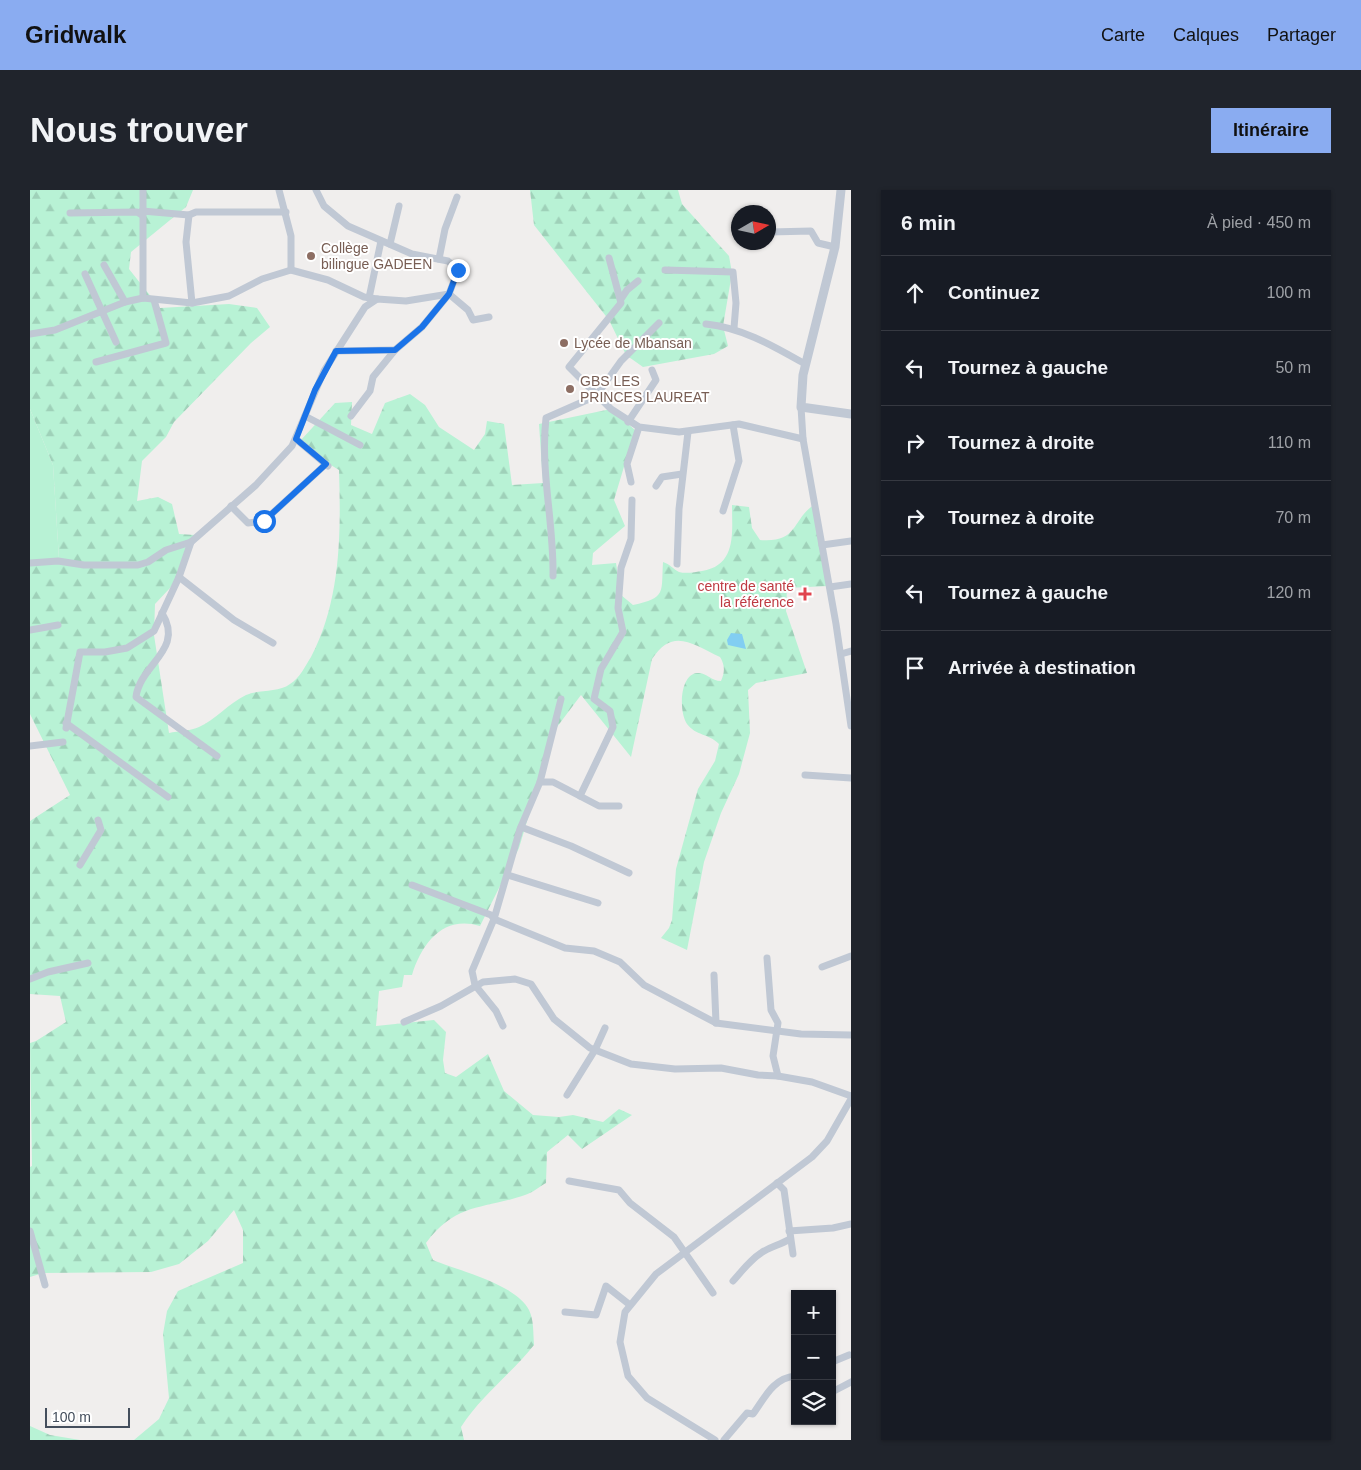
<!DOCTYPE html>
<html lang="fr">
<head>
<meta charset="utf-8">
<style>
  :root { --surface:#171b24; --page:#20242c; --text:#f1f3f6; --muted:#9ea1a6; --line:#363941; --accent:#8aacf1 }
  body { margin:0; font-family:Arial,sans-serif; background:var(--page); color:var(--text) }
  .controls { position:absolute; right:15px; bottom:15px; display:grid; overflow:hidden; border-radius:0px; box-shadow:0 1px 4px #0004 }
  .controls button { width:45px; height:45px; display:grid; place-items:center; padding:0; border:0; border-bottom:1px solid var(--line); background:var(--surface); color:var(--text); font:25px sans-serif }
  .compass { position:absolute; left:701px; top:15px; width:45px; height:45px; border-radius:50%; background:var(--surface); box-shadow:0 1px 4px #0004; rotate:81deg }
  .scale { position:absolute; left:15px; bottom:12px; width:85px; box-sizing:border-box; padding-left:5px; border:2px solid #444e5c; border-top:0; font-size:14px; line-height:18px; white-space:nowrap; color:#444e5c; -webkit-text-stroke:4px #fff; paint-order:stroke }
  .stop { position:absolute; width:15px; height:15px; margin:-11px; border:4px solid #1a73e8; border-radius:50%; background:#fff }
  .stop.end { background:#1a73e8; border-color:#fff; box-shadow:0 1px 5px #0008 }
  .list { margin:0; padding:0; list-style:none }
  h2 { display:flex; justify-content:space-between; align-items:center; height:65px; margin:0; padding:0 20px; font-size:21px }
  h2 small { font-size:16px; font-weight:400; color:var(--muted) }
  .list li { display:grid; grid-template-columns:32px 1fr auto; gap:15px; align-items:center; box-sizing:border-box; height:75px; padding:0 20px; border-top:1px solid var(--line) }
  .list b { display:block; font-size:19px; white-space:nowrap }
  .list em { font-size:16px; font-style:normal; color:var(--muted) }
  .icon { flex:none; width:28px; height:28px; fill:none; stroke:currentColor; stroke-width:2; stroke-linecap:round; stroke-linejoin:round }
  .map { position:relative; flex:none; width:821px; height:1250px; overflow:hidden; border-radius:0px }
  header { display:flex; align-items:center; gap:30px; box-sizing:border-box; height:70px; padding:0 25px; background:var(--accent); color:#111 }
  header strong { font-size:24px }
  nav { display:flex; gap:28px; margin-inline-start:auto; font-size:18px }
  .intro { display:flex; align-items:center; justify-content:space-between; box-sizing:border-box; height:120px; padding:0 30px }
  h1 { margin:0; font-size:35px }
  .button { padding:12px 22px; border-radius:0px; background:var(--accent); color:#111; font-size:18px; font-weight:700 }
  main { display:flex; gap:30px; padding:0 30px }
  aside { flex:1; background:var(--surface); border-radius:0px; box-shadow:0 1px 4px #0004 }
  .map>svg:first-child { display:block }
</style>
</head>
<body>
<header>
<strong>Gridwalk</strong>
<nav><a>Carte</a><a>Calques</a><a>Partager</a></nav>
</header>
<div class="intro"><h1>Nous trouver</h1><a class="button">Itinéraire</a></div>
<main>
<div class="map">
<svg width="821" height="1250" viewBox="0 0 821 1250">
  <defs>
    <pattern id="forest-firs" width="22" height="20" patternUnits="userSpaceOnUse" patternTransform="scale(1.25)"><rect width="22" height="20" fill="#b8f2d5"/><path d="M5 1l3.5 6h-7zM16 11l3.5 6h-7z" fill="#9fd1b9"/></pattern>
  </defs>
  <rect width="100%" height="100%" fill="#f0eeed"/>
  <path fill="#b8f2d5" d="M0 219 23 275 29 369 0 373Z"/>
  <g fill="url(#forest-firs)">
    <path d="M0 0H163L156 17 101 62 99 79 130 118 199 114 227 118 240 137 221 153 144 232 136 247 112 271 107 311 128 307 142 314 149 344 165 345 156 372 140 398 125 414 124 445 139 543C148 541 161 541 169 537 185 530 199 513 216 505 230 499 248 503 260 494 270 488 275 476 281 467 311 410 311 343 309 280L286 266 271 250 305 213 322 212 321 235 342 244 355 213 380 204 395 215 409 237 444 260 455 244 457 231 474 234 482 295 513 293 509 234 581 219 605 240 584 310 595 336 563 363 562 375 586 373 591 405 603 415C637 408 631 402 633 372 640 374 643 379 649 382 656 384 666 382 672 381 707 375 702 343 702 315L719 317 722 338 730 350C769 353 761 330 785 314L798 396 757 398 756 421 777 483 726 493 718 500 720 543 709 584 691 623 674 672 657 760 631 748 639 738 642 730 646 679 668 599 685 571 689 554C678 543 666 546 657 534 649 523 649 485 667 483 676 482 681 491 691 491 695 482 695 475 690 467 662 454 643 437 622 469L601 567 551 505 524 541 489 658 450 736C414 725 392 752 382 785H374L372 797 349 801 346 836 404 830 416 842 413 870 415 883 426 887 458 864 474 901 503 925 529 927 543 925 573 932 589 919 602 925 552 959 538 945 517 962 516 993C509 997 502 1003 495 1005 452 1020 427 1012 396 1053L403 1070C429 1081 486 1094 499 1120 504 1130 503 1143 504 1155 481 1184 451 1206 431 1237L434 1250H104L129 1229 139 1208 133 1144 137 1121 148 1101 213 1073V1040L204 1020 178 1051 149 1074 121 1082 13 1083 0 1087V977L2 976 0 853 6 851 36 832 30 806 0 804V631L40 605 0 524V373L29 369 23 275 0 219Z"/>
    <path d="M500 0H648L652 14 699 66 702 83 693 136 698 156 684 164 613 177 596 165 579 130 504 35Z"/>
    <path d="M0 1236 20 1245 50 1250H0Z"/>
  </g>
  <path fill="#82cef2" d="M701 443 712 444 716 459 698 455 697 450Z"/>
  <g fill="none" stroke-linecap="round" stroke-linejoin="round">
    <g stroke="#c0c8d4" stroke-width="7">
      <path d="M249 0 261 46V80"/>
      <path d="M286 0 294 16 318 36 382 64 418 71 428 80 419 104 392 137 365 160 343 187 340 201 321 226"/>
      <path d="M112 21 159 25 166 22H256"/>
      <path d="M40 23 107 22 112 25"/>
      <path d="M159 25 156 52 162 113"/>
      <path d="M740 42 781 41 788 53 805 57"/>
      <path d="M360 54 369 16"/>
      <path d="M579 68 591 113 539 177 581 219 609 237 649 242 709 234 773 249"/>
      <path d="M409 69 415 39 427 7"/>
      <path d="M74 75 95 112"/>
      <path d="M635 80 703 82 706 113 704 138"/>
      <path d="M55 84 86 152"/>
      <path d="M113 108V0"/>
      <path d="M339 108 351 51"/>
      <path d="M591 109 597 100 608 91"/>
      <path d="M676 134C713 138 743 156 775 174"/>
      <path d="M0 144 25 140 95 112 113 108 162 113 199 106 232 89 261 80 298 90 334 107 347 109"/>
      <path d="M306 161 365 160"/>
      <path d="M66 172 136 153 124 110"/>
      <path d="M771 217 773 249 806 434 821 536"/>
      <path d="M275 226 330 255"/>
      <path d="M598 232 626 190 622 180"/>
      <path d="M266 249 298 276"/>
      <path d="M601 292 597 274 609 237"/>
      <path d="M626 296 632 287 652 284"/>
      <path d="M201 316 218 333 234 331 296 274"/>
      <path d="M693 321 709 271 703 235"/>
      <path d="M792 355 821 351"/>
      <path d="M0 373 28 371 54 375H108L118 372 136 360 161 352 226 295 262 256 294 181 335 117 347 109 376 111 419 104 438 120 443 130 459 127"/>
      <path d="M647 374 649 319 658 242"/>
      <path d="M523 386C524 333 510 281 516 228L566 206 591 171 629 133"/>
      <path d="M149 387 204 430 243 453"/>
      <path d="M800 397 821 394"/>
      <path d="M132 423C155 460 110 474 106 507L187 566"/>
      <path d="M0 440 28 435"/>
      <path d="M811 464 821 461"/>
      <path d="M36 533 138 607"/>
      <path d="M36 538 50 462H75L97 458 124 441 149 387 161 352"/>
      <path d="M0 556 33 552"/>
      <path d="M775 585 821 588"/>
      <path d="M510 592H523L569 616H589"/>
      <path d="M550 606 583 537 580 521 564 509 571 479 593 442 588 418 591 378 601 349 602 310"/>
      <path d="M491 637 541 656 599 683"/>
      <path d="M50 675 71 640 68 630"/>
      <path d="M478 685 568 713"/>
      <path d="M382 695 461 725 464 729 535 758 564 761 590 772 614 795 686 833 771 844 821 845"/>
      <path d="M737 768 741 820 748 833 743 866 748 886"/>
      <path d="M792 777 821 766"/>
      <path d="M684 785 686 833"/>
      <path d="M0 789 18 782 58 773"/>
      <path d="M374 832 411 816 453 792 485 789 501 794 524 829 560 858 601 874 645 879 691 878 728 885 748 886 782 892 821 906"/>
      <path d="M473 836 466 821 445 795 442 781 464 729 490 639 510 592 531 509"/>
      <path d="M537 905 565 860 575 838"/>
      <path d="M539 991 589 1000 600 1013 644 1047 683 1103"/>
      <path d="M747 993 754 1000 763 1064"/>
      <path d="M0 1041 15 1095"/>
      <path d="M759 1041 803 1038 821 1034"/>
      <path d="M703 1091C712 1081 720 1070 731 1063 739 1057 750 1055 760 1049"/>
      <path d="M535 1122 566 1125 576 1096 600 1115"/>
      <path d="M802 1172 819 1165"/>
      <path d="M802 1202 821 1192"/>
      <path d="M685 1250 617 1208 598 1186 590 1152 595 1122 626 1084 782 967 797 951 821 909"/>
      <path d="M694 1250 717 1223 723 1224C734 1209 743 1188 765 1186"/>
    </g>
    <path stroke="#c0c8d4" stroke-width="9" d="M811 0 805 57 773 185 771 217 821 224"/>
  </g>
  <g fill="none" stroke-linecap="round" stroke-linejoin="round">
    <path stroke="#1a73e8" stroke-width="6" d="M234 331 296 274 266 249 285 200 306 161 365 160 392 137 419 104 428 80"/>
  </g>
  <g fill="#8d6e63" stroke="#fff" stroke-width="2">
    <circle cx="281" cy="66" r="5"/>
    <circle cx="534" cy="153" r="5"/>
    <circle cx="540" cy="199" r="5"/>
  </g>
  <path fill="#e0444e" stroke="#fff" stroke-width="2" d="M772.5 396.5h5v5h5v5h-5v5h-5v-5h-5v-5h5z"/>
  <g text-anchor="middle" dominant-baseline="central" stroke-width="4" stroke-linejoin="round" paint-order="stroke">
    <g font-size="14" fill="#785e54" stroke="#fff" text-anchor="start">
      <text x="291" y="58">Collège<tspan x="291" dy="16">bilingue GADEEN</tspan></text>
      <text x="544" y="153">Lycée de Mbansan</text>
      <text x="550" y="191">GBS LES<tspan x="550" dy="16">PRINCES LAUREAT</tspan></text>
    </g>
    <g font-size="14" fill="#be3a42" stroke="#fff" text-anchor="end">
      <text x="764" y="396">centre de santé<tspan x="764" dy="16">la référence</tspan></text>
    </g>
  </g>
</svg>
<div class="controls">
<button>+</button>
<button>−</button>
<button><svg class="icon" aria-label="layers" viewBox="0 0 24 24"><path d="M12 4l9 5-9 5-9-5zM3 14l9 5 9-5"/></svg></button>
</div>
<svg class="compass" viewBox="-18 -18 36 36"><path d="M0-13l5 13h-10z" fill="#e53935"/><path d="M0 13l5-13h-10z" fill="#9ea1a6"/></svg>
<div class="scale">100 m</div>
<div class="stop" style="left:234px;top:331px"></div>
<div class="stop end" style="left:428px;top:80px"></div>
</div>
<aside>
<h2>6 min<small>À pied · 450 m</small></h2>
<ul class="list">
<li><svg class="icon" aria-label="ahead" viewBox="0 0 24 24"><path d="M12 20V5M6 11l6-6 6 6"/></svg><div><b>Continuez</b></div><em>100 m</em></li>
<li><svg class="icon" aria-label="left" viewBox="0 0 24 24"><path d="M17 20v-9H6M10 6l-5 5 5 5"/></svg><div><b>Tournez à gauche</b></div><em>50 m</em></li>
<li><svg class="icon" aria-label="right" viewBox="0 0 24 24"><path d="M7 20v-9h11M14 6l5 5-5 5"/></svg><div><b>Tournez à droite</b></div><em>110 m</em></li>
<li><svg class="icon" aria-label="right" viewBox="0 0 24 24"><path d="M7 20v-9h11M14 6l5 5-5 5"/></svg><div><b>Tournez à droite</b></div><em>70 m</em></li>
<li><svg class="icon" aria-label="left" viewBox="0 0 24 24"><path d="M17 20v-9H6M10 6l-5 5 5 5"/></svg><div><b>Tournez à gauche</b></div><em>120 m</em></li>
<li><svg class="icon" aria-label="arrive" viewBox="0 0 24 24"><path d="M6 21V4h12l-3 4 3 4H6"/></svg><div><b>Arrivée à destination</b></div></li>
</ul>
</aside>
</main>
</body>
</html>
